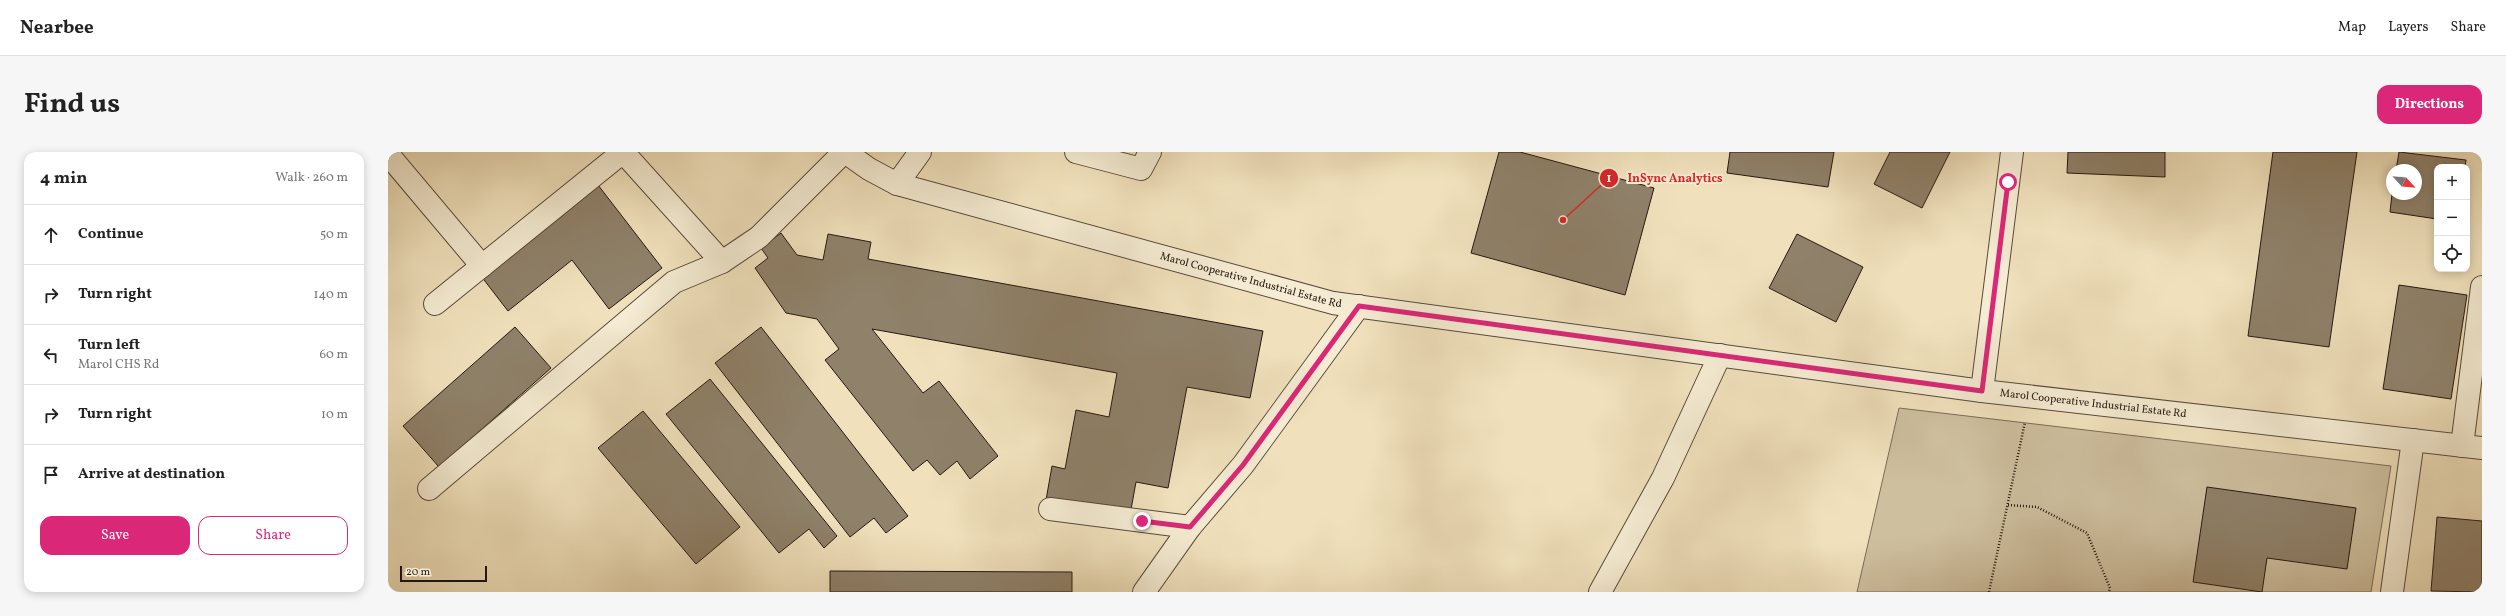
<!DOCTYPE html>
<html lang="en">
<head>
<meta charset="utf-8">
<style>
  :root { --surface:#fff; --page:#f6f6f6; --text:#222; --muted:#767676; --line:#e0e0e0; --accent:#db2777 }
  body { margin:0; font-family:Vollkorn,serif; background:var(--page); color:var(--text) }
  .controls { position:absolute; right:12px; top:12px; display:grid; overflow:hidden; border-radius:8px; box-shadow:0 2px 10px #0003 }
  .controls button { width:36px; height:36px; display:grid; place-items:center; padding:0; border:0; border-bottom:1px solid var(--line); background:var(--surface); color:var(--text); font:20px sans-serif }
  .compass { position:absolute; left:1998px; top:12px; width:36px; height:36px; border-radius:50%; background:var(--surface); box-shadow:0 2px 10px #0003; rotate:116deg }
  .scale { position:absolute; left:12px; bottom:10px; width:87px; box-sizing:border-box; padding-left:4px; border:2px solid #261811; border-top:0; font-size:11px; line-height:14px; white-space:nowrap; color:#261811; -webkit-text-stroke:3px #f5ecd3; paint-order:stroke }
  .stop { position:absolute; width:12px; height:12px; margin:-9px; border:3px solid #db2777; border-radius:50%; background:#fff }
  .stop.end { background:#db2777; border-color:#fff; box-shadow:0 1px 4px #0008 }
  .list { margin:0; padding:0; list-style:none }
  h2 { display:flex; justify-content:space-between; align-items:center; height:52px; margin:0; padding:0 16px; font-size:17px }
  h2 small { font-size:13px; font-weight:400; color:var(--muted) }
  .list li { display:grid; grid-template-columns:26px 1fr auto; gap:12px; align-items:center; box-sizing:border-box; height:60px; padding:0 16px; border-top:1px solid var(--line) }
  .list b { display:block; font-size:15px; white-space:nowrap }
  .list p { margin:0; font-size:13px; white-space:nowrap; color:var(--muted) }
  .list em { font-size:13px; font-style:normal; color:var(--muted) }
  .actions { display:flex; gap:8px; padding:12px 16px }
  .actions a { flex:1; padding:9px 0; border:1px solid var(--accent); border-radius:12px; text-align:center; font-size:14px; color:var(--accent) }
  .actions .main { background:var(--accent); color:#fff }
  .icon { flex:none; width:22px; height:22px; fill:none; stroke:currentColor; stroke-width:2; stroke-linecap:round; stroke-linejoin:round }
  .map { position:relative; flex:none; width:2094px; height:440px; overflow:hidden; border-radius:12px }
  header { display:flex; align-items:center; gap:24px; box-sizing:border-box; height:56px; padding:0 20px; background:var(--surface); border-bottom:1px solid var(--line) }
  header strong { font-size:19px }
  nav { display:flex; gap:22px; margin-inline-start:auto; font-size:14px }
  .intro { display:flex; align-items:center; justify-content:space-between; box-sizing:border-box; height:96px; padding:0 24px }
  h1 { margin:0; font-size:28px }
  .button { padding:10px 18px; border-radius:12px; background:var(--accent); color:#fff; font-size:14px; font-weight:700 }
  main { display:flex; gap:24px; padding:0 24px }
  aside { flex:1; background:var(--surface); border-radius:12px; box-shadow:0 2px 10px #0003 }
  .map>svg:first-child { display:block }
</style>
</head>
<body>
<header>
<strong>Nearbee</strong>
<nav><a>Map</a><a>Layers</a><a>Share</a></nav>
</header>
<div class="intro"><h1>Find us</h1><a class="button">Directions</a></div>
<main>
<aside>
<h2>4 min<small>Walk · 260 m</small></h2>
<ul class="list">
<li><svg class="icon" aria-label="ahead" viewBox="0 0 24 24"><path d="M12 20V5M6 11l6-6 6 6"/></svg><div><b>Continue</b></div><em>50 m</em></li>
<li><svg class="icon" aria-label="right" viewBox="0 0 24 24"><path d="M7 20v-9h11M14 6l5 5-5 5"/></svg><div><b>Turn right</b></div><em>140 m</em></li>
<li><svg class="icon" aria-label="left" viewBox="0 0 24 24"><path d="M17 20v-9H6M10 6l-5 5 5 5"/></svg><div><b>Turn left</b><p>Marol CHS Rd</p></div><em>60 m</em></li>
<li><svg class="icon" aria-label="right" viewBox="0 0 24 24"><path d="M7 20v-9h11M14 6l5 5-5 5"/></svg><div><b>Turn right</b></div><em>10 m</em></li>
<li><svg class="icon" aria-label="arrive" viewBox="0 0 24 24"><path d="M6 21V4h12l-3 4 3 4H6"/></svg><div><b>Arrive at destination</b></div></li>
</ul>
<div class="actions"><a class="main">Save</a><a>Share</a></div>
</aside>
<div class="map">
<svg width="2094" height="440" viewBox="0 0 2094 440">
  <rect width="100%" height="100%" fill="#f0e1bc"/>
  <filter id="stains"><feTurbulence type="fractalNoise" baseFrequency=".005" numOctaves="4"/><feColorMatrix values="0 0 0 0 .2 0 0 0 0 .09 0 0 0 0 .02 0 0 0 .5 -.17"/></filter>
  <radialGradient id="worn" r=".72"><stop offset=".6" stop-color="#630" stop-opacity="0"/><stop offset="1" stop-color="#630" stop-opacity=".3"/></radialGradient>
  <path fill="#cebf9f" stroke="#7a6c58" d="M1511 256 2003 314 1983 440H1469Z"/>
  <g fill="#8f816a" stroke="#261811">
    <path d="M1111 0H1132L1266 36 1237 143 1083 101Z"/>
    <path d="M1342 0H1446L1440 35 1339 21Z"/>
    <path d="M1502 0H1562L1534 56 1486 32Z"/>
    <path d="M1680 0H1777V25L1679 21Z"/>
    <path d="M1885 0H1969L1941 195 1860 184Z"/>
    <path d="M2011 0 2078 8 2077 15H2049V67L2002 60 2004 42H2028V18H2008Z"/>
    <path d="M210 33 274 116 221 157 184 108 120 159 93 124Z"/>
    <path d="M393 81 409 103 435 108 440 82 483 90 480 107 875 179 862 246 799 235 780 336 748 330 742 363 658 348 664 314 677 317 688 258 721 265 729 221 484 177 535 241 551 229 610 304 582 327 569 309 552 323 539 308 525 319 437 208 451 197 429 167 398 161 367 116 380 106 373 96Z"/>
    <path d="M1409 82 1475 115 1448 170 1381 136Z"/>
    <path d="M2011 133 2079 143 2063 247 1995 237Z"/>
    <path d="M127 175 163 216 51 315 15 274Z"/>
    <path d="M373 175 520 364 498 381 486 366 462 385 327 211Z"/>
    <path d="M322 227 449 384 436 396 421 377 391 401 278 262Z"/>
    <path d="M255 259 352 375 308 412 210 296Z"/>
    <path d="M1819 335 1968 356 1959 417 1879 406 1874 440 1805 430Z"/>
    <path d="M2049 365 2094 369V440L2043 439Z"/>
    <path d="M442 419 684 420V440H442Z"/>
  </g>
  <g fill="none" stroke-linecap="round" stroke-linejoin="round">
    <defs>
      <g id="minor">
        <path d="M1 0 4 7 94 114"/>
        <path id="s1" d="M457 0 481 17 509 32 945 151 1594 239 2094 296"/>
        <path d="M688 0 753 17 762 0"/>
        <path d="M509 32 532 0"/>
        <path d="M47 152 235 0 334 110"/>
        <path d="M1594 239 1624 0"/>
        <path d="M2074 294 2094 135"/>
        <path d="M41 337 286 130 334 110 371 85 456 0"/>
        <path d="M662 357 802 375"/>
        <path d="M756 440 802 375 855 313 971 154"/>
        <path d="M1212 440 1275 326 1332 203"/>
        <path d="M2004 440 2025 288"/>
      </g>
    </defs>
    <use href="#minor" stroke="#584a3c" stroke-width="24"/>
    <g stroke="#261811" stroke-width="2.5" stroke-dasharray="1 2" stroke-linecap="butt">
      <path d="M1620 353 1649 355 1699 381 1722 436 1721 440"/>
      <path d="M1601 440 1637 270"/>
    </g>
    <use href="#minor" stroke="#f5ecd3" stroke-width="22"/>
  </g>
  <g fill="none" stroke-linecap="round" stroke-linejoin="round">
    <path stroke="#db2777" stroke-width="5" d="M754 369 802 375 855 313 971 154 1594 239 1620 30"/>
  </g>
  <g text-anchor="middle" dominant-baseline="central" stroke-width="4" stroke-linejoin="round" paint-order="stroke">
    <g font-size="11" fill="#261811" stroke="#f5ecd3">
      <text stroke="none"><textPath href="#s1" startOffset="428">Marol Cooperative Industrial Estate Rd</textPath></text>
      <text stroke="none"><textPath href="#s1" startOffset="1280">Marol Cooperative Industrial Estate Rd</textPath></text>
    </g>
  </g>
  <path fill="none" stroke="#d62828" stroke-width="1.5" d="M1175 68L1221 26"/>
  <g fill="#d62828" stroke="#f5ecd3" stroke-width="1.5">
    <circle cx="1175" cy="68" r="4"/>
    <circle cx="1221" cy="26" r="10"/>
  </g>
  <g font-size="12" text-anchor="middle" font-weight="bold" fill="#fff">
    <text x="1221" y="30">1</text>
  </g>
  <g font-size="12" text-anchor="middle" font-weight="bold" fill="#d62828" stroke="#f5ecd3" stroke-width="4" stroke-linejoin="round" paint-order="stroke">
    <text x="1287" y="30">InSync Analytics</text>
  </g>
  <rect width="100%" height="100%" filter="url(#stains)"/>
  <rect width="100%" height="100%" fill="url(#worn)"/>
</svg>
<div class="controls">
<button>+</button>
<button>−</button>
<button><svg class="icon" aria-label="locate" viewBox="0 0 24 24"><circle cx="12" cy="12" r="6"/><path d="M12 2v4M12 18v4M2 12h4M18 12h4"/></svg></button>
</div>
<svg class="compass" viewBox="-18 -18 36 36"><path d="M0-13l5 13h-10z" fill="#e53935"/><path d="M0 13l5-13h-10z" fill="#767676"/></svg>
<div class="scale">20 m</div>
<div class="stop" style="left:1620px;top:30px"></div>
<div class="stop end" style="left:754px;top:369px"></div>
</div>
</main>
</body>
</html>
